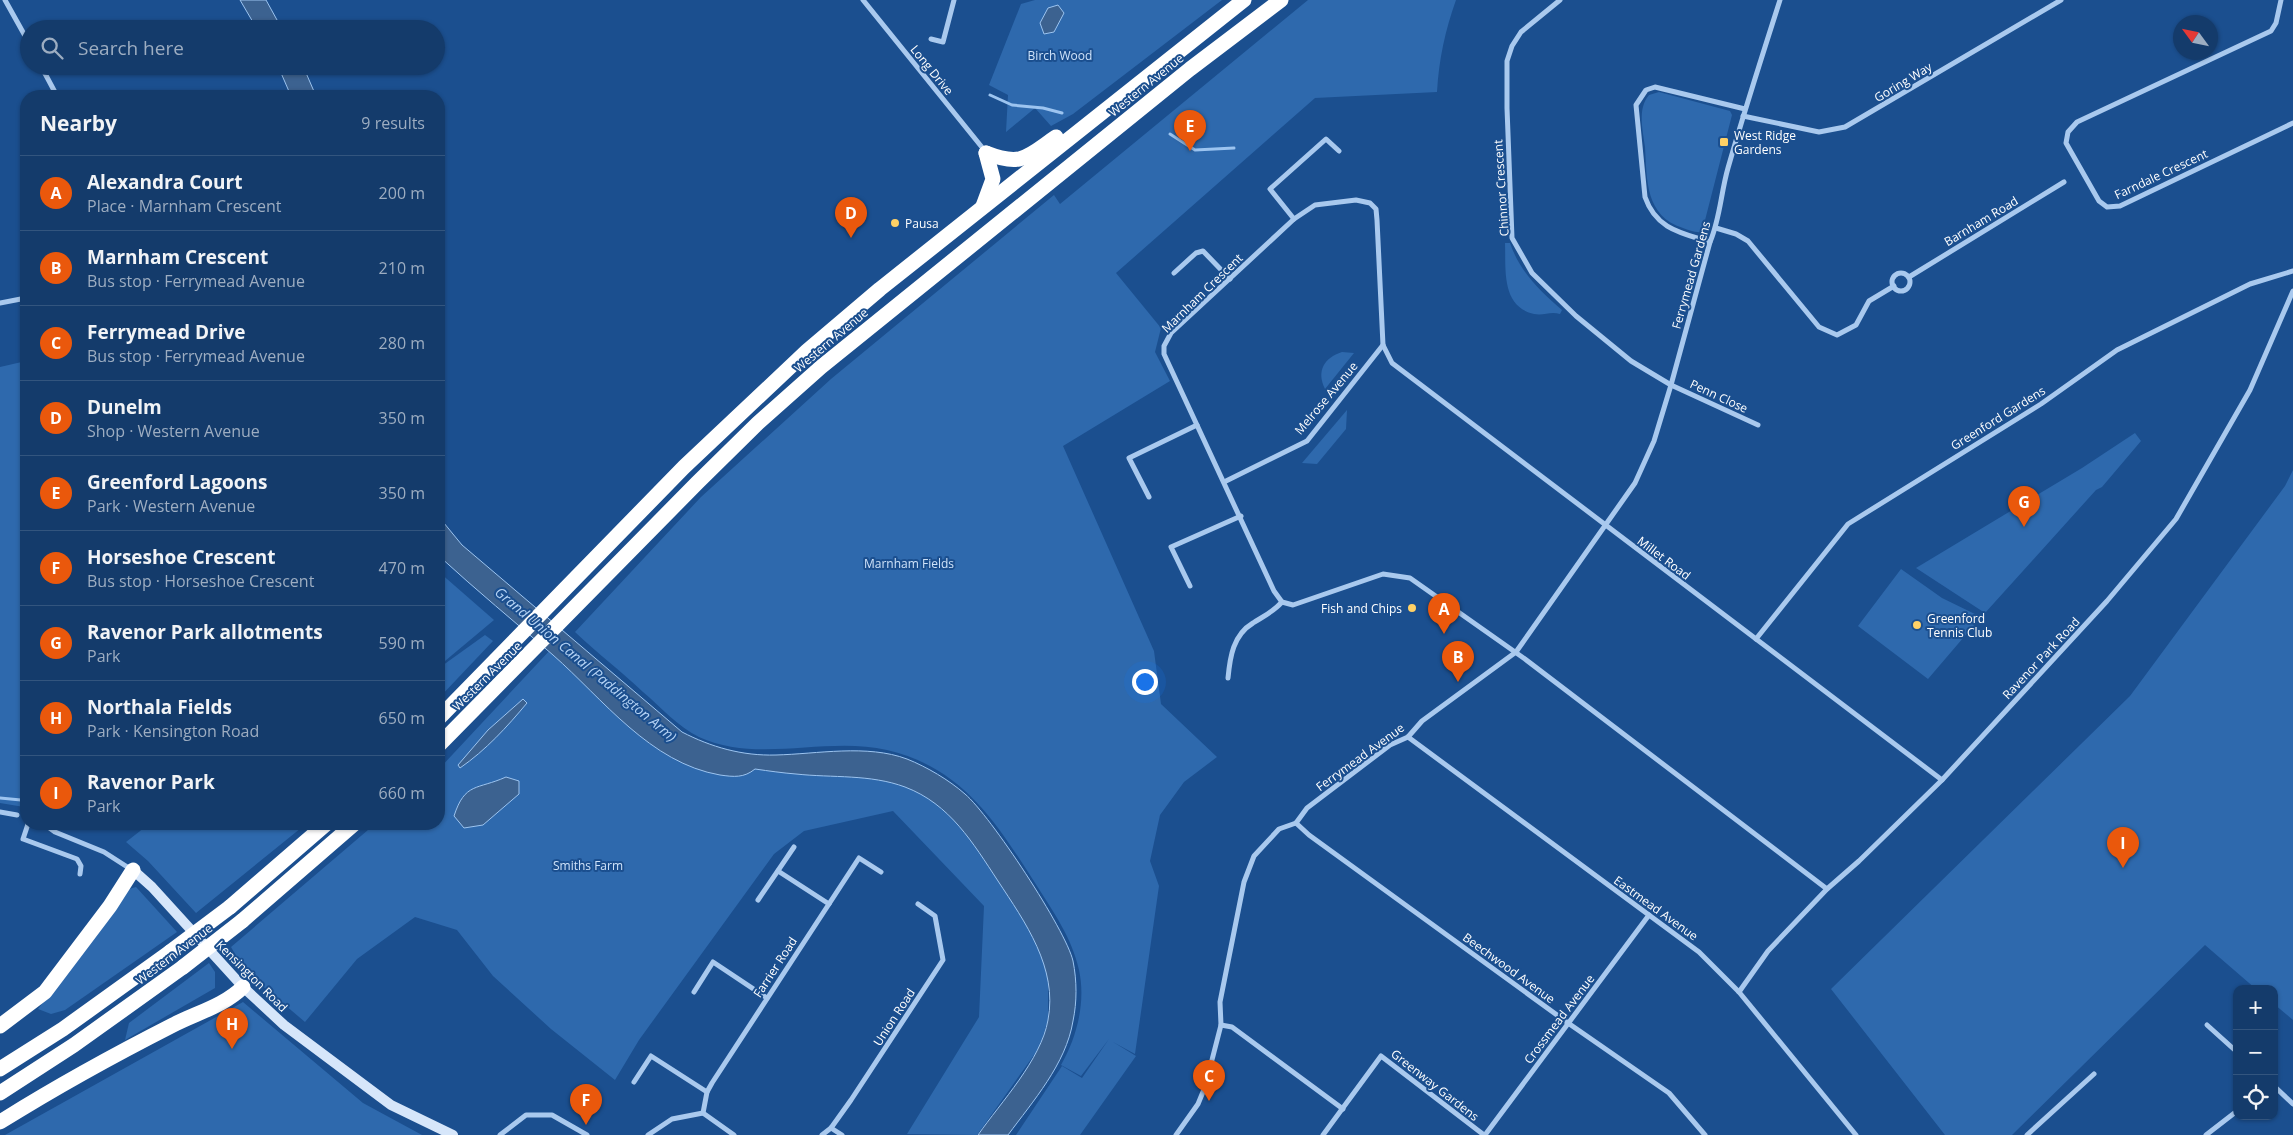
<!DOCTYPE html>
<html lang="en">
<head>
<meta charset="utf-8">
<style>
  :root { --surface:#143b6b; --page:#1d4271; --text:#f1f3f6; --muted:#9dadc1; --line:#33557e; --accent:#ea580c }
  body { margin:0; font-family:"Open Sans",sans-serif; background:var(--page); color:var(--text) }
  .controls { position:absolute; right:15px; bottom:15px; display:grid; overflow:hidden; border-radius:10px; box-shadow:0 1px 4px #0004 }
  .controls button { width:45px; height:45px; display:grid; place-items:center; padding:0; border:0; border-bottom:1px solid var(--line); background:var(--surface); color:var(--text); font:25px sans-serif }
  .compass { position:absolute; left:2173px; top:15px; width:45px; height:45px; border-radius:50%; background:var(--surface); box-shadow:0 1px 4px #0004; rotate:303deg }
  .you { position:absolute; left:1144px; top:681px; width:18px; height:18px; margin:-12px; border:4px solid #fff; border-radius:50%; background:#1a73e8; box-shadow:0 0 0 8px #1a73e833 }
  .badge { display:grid; place-items:center; width:32px; height:32px; border-radius:50%; background:var(--accent); color:#fff; font-size:16px; font-weight:700 }
  .pin { position:absolute; translate:-50% -41px; filter:drop-shadow(0 1px 2px #0008) }
  .pin::after { content:''; position:absolute; top:26px; width:18px; height:15px; background:inherit; clip-path:polygon(0 0,100% 0,50% 100%) }
  .list { margin:0; padding:0; list-style:none }
  h2 { display:flex; justify-content:space-between; align-items:center; height:65px; margin:0; padding:0 20px; font-size:21px }
  h2 small { font-size:16px; font-weight:400; color:var(--muted) }
  .list li { display:grid; grid-template-columns:32px 1fr auto; gap:15px; align-items:center; box-sizing:border-box; height:75px; padding:0 20px; border-top:1px solid var(--line) }
  .list b { display:block; font-size:19px; white-space:nowrap }
  .list p { margin:0; font-size:16px; white-space:nowrap; color:var(--muted) }
  .list em { font-size:16px; font-style:normal; color:var(--muted) }
  .icon { flex:none; width:28px; height:28px; fill:none; stroke:currentColor; stroke-width:2; stroke-linecap:round; stroke-linejoin:round }
  .map { position:relative; flex:none; width:2293px; height:1135px; overflow:hidden }
  .search { position:absolute; background:var(--surface); box-shadow:0 1px 4px #0004; left:20px; top:20px; width:425px; height:55px; display:flex; align-items:center; gap:12px; box-sizing:border-box; padding:0 18px; border-radius:28px; color:var(--muted); font-size:19px }
  .panel { position:absolute; background:var(--surface); box-shadow:0 1px 4px #0004; left:20px; top:90px; width:425px; height:740px; border-radius:20px }
  .map>svg:first-child { display:block }
</style>
</head>
<body>
<div class="map">
<svg width="2293" height="1135" viewBox="0 0 2293 1135">
  <rect width="100%" height="100%" fill="#1b4f8f"/>
  <g fill="#2e69ad">
    <path d="M1035 0H1222L1073 114 1051 126 1035 108 1006 132 1008 95 989 85 1021 4Z"/>
    <path d="M1308 0H1456C1445 31 1439 59 1437 92L1315 98 1116 273 1161 328 1155 352 1170 381 1063 446 1154 651 1161 704 1217 757 1184 782 1160 815 1150 861 1159 886 1135 1054 1113 1042 1136 1056 1080 1135H1016L1062 1066 1082 1078 1109 1039 1081 1076 1061 1065C1077 1037 1086 1002 1079 970 1072 938 1054 913 1037 886 997 824 964 768 887 750 825 736 758 764 699 737 678 727 661 707 643 692 621 671 597 653 575 632L701 497 831 379 1054 195 1060 204Z"/>
    <path d="M1659 92 1730 111 1732 115 1702 232C1695 233 1689 230 1683 228 1645 216 1647 180 1645 147 1643 130 1637 109 1649 95Z"/>
    <path d="M1505 243H1510C1520 272 1539 290 1562 310L1560 314C1550 311 1544 316 1534 314 1501 306 1506 270 1505 243Z"/>
    <path d="M1342 352 1354 353 1325 389C1316 371 1324 358 1342 352Z"/>
    <path d="M26 361V795L24 807 0 803V367Z"/>
    <path d="M1347 410 1346 429 1317 464 1302 463Z"/>
    <path d="M2135 433 2141 441 2102 487 2096 490 1985 613 1916 568 2082 468Z"/>
    <path d="M2293 470V1020L2274 1004V989H2256L2205 945 2012 1135H1945L1831 989 2130 696 2285 486Z"/>
    <path d="M1901 569 1942 598 1981 617 1928 679 1858 626Z"/>
    <path d="M439 572 494 620 439 666Z"/>
    <path d="M485 635 493 641 439 698V668Z"/>
    <path d="M552 648 638 727 761 768 898 781 954 814 1027 915 1048 971V1020L1039 1048 977 1135 907 1134 979 1017 984 906 893 811 804 831 774 854 639 1040 615 1080 551 1029 493 976 457 930 415 917 357 959 305 1022 245 971 231 947 375 824H439V769Z"/>
    <path d="M149 824H306L196 913 148 861 126 842Z"/>
    <path d="M136 887 177 932 65 1010 51 1014 38 1009 129 889Z"/>
    <path d="M209 963 215 972V988L125 1040 129 1023Z"/>
    <path d="M243 1002 363 1103 422 1135H5Z"/>
  </g>
  <g fill="#3c6290" stroke="#9cc4f0">
    <path d="M240 0H266L282 29H257Z"/>
    <path d="M1058 5 1064 13 1054 32 1044 34 1040 23 1048 8Z"/>
    <path d="M278 66H303L316 96H291Z"/>
    <path d="M439 517 462 545 682 732C711 747 742 756 776 755 817 754 867 744 907 759 927 767 949 780 965 794 990 815 1066 930 1073 961 1077 981 1077 1002 1073 1021 1066 1064 1033 1101 1008 1135H978C1001 1102 1041 1060 1048 1020 1058 968 1025 922 998 881 973 843 950 804 905 787 870 774 833 778 796 774 783 773 769 771 755 769 744 778 734 777 720 775 650 763 603 699 553 655 515 622 476 590 439 556Z"/>
    <path d="M523 699 527 703C507 727 486 750 460 768L458 765 488 730Z"/>
    <path d="M506 777 519 781V794L483 825 464 828 454 816C465 782 477 790 506 777Z"/>
  </g>
  <g fill="none" stroke-linecap="round" stroke-linejoin="round">
    <g stroke="#9cc4f0" stroke-width="3">
      <path d="M990 95 1012 105 1043 108 1062 113"/>
      <path d="M1170 134 1195 150 1234 148"/>
      <path d="M0 798 21 800"/>
    </g>
    <g stroke="#a9c9ee" stroke-width="5">
      <path d="M5 0 29 43"/>
      <path d="M863 0 985 151"/>
      <path d="M1560 0 1521 32 1512 46 1507 61V108L1512 238 1532 273 1576 316 1631 361 1671 385 1758 425"/>
      <path d="M2281 0 2276 23 2271 31 2077 122 2068 132 2066 143 2099 201 2107 207 2120 206 2293 123"/>
      <path d="M931 39 943 42 954 0"/>
      <path d="M41 66 57 96"/>
      <path d="M1743 116 1819 132 1845 127 2061 0"/>
      <path d="M1294 219 1270 189 1326 139 1339 151"/>
      <path d="M1716 228 1736 234 1748 241 1819 327 1837 335 1856 325 1869 301 1894 286"/>
      <path d="M1710 242C1681 233 1656 229 1645 197L1636 105 1646 90 1655 87 1745 109"/>
      <path d="M1174 273 1196 253 1203 251 1230 279"/>
      <circle cx="1901" cy="282" r="9"/>
      <path d="M1909 277 2064 182"/>
      <path d="M0 303 26 298"/>
      <path d="M1224 482 1307 441 1383 345"/>
      <path d="M1149 497 1129 458 1197 425"/>
      <path d="M1190 586 1171 547 1241 516"/>
      <path d="M1756 639 1848 524 2041 404 2117 350 2250 284 2293 271"/>
      <path d="M1228 678C1230 657 1233 635 1253 623 1264 616 1273 612 1282 602"/>
      <path d="M1408 737 1699 952 1739 992 1856 1135"/>
      <path d="M0 812 17 815"/>
      <path d="M1296 823 1309 835 1568 1023 1669 1093 1705 1135"/>
      <path d="M28 824 23 839 77 859 81 866 80 874"/>
      <path d="M44 824 55 832 104 852 132 870"/>
      <path d="M778 871 829 904"/>
      <path d="M1827 889 1525 659 1410 578 1383 574 1293 605 1282 602 1274 591 1164 354V346L1171 333 1294 219 1315 205 1356 200 1370 203 1376 209 1377 220 1383 345 1392 363 1942 780"/>
      <path d="M758 900 794 847"/>
      <path d="M694 992 713 962 767 998"/>
      <path d="M1739 992 1768 951 1827 889 1859 861 1942 780 2048 665 2107 601 2176 519 2250 390 2293 291"/>
      <path d="M1221 1025 1232 1027 1343 1109"/>
      <path d="M2207 1025 2237 1052"/>
      <path d="M634 1082 651 1056 707 1092"/>
      <path d="M2274 1086 2293 1104"/>
      <path d="M703 1113 707 1092 712 1083 859 858 881 872"/>
      <path d="M831 1128 842 1135"/>
      <path d="M500 1135 526 1115H552L587 1135"/>
      <path d="M648 1135 672 1119 703 1113 734 1135"/>
      <path d="M822 1135 831 1128 851 1100 943 960 935 916 918 904"/>
      <path d="M1176 1135 1198 1104 1205 1087 1221 1025 1220 1002 1244 882 1254 856 1279 829 1296 823 1307 808 1390 745 1408 737 1422 721 1516 652 1635 483 1654 441 1671 385 1710 242C1720 219 1721 192 1728 168 1744 112 1762 56 1780 0"/>
      <path d="M1323 1135 1381 1056 1484 1135"/>
      <path d="M1485 1135 1649 915"/>
      <path d="M2027 1135 2094 1074"/>
      <path d="M2206 1135 2237 1111"/>
    </g>
    <path stroke="#d6e6fa" stroke-width="10" d="M133 870 152 887 243 987 284 1025 391 1105 453 1135"/>
    <g stroke="#fff" stroke-width="15">
      <path d="M986 153C1022 167 1027 157 1056 137"/>
      <path d="M983 206 993 179 986 153"/>
      <path d="M439 718 684 467 807 351 880 289 1244 0"/>
      <path d="M439 745 697 483 758 423 821 367 1190 69 1281 0"/>
      <path d="M230 907 326 824"/>
      <path d="M242 921 354 824"/>
      <path d="M0 1026 45 992 110 906 133 870"/>
      <path d="M0 1069 63 1029 170 952"/>
      <path d="M0 1093 74 1045 183 967"/>
      <path d="M0 1122C56 1087 114 1055 173 1025 196 1013 224 1006 243 987"/>
    </g>
    <g stroke="#fff" stroke-width="15">
      <path d="M170 952 230 907"/>
      <path d="M183 967 242 921"/>
    </g>
  </g>
  <g fill="#ffd166" stroke="#1b4f8f" stroke-width="2">
    <rect x="1719" y="137" width="10" height="10" rx="2.5"/>
    <circle cx="895" cy="223" r="5"/>
    <circle cx="1412" cy="608" r="5"/>
    <circle cx="1917" cy="625" r="5"/>
  </g>
  <g text-anchor="middle" dominant-baseline="central" stroke-width="4" stroke-linejoin="round" paint-order="stroke">
    <g font-size="12" fill="#cfe3fa" stroke="#1b4f8f">
      <text x="1060" y="55">Birch Wood</text>
      <text x="909" y="563">Marnham Fields</text>
      <text x="588" y="865">Smiths Farm</text>
    </g>
    <g font-size="12" fill="#fff" stroke="#1b4f8f">
      <text transform="translate(932 70) rotate(51)">Long Drive</text>
      <text transform="translate(1903 82) rotate(-31)">Goring Way</text>
      <text transform="translate(1146 85) rotate(-39)">Western Avenue</text>
      <text transform="translate(2161 174) rotate(-25)">Farndale Crescent</text>
      <text transform="translate(1501 188) rotate(-94)">Chinnor Crescent</text>
      <text transform="translate(1981 221) rotate(-31)">Barnham Road</text>
      <text transform="translate(1691 275) rotate(-74)">Ferrymead Gardens</text>
      <text transform="translate(1202 293) rotate(-44)">Marnham Crescent</text>
      <text transform="translate(831 340) rotate(-40)">Western Avenue</text>
      <text transform="translate(1719 396) rotate(25)">Penn Close</text>
      <text transform="translate(1326 398) rotate(-50)">Melrose Avenue</text>
      <text transform="translate(1998 418) rotate(-32)">Greenford Gardens</text>
      <text transform="translate(1664 558) rotate(37)">Millet Road</text>
      <text transform="translate(2041 658) rotate(-47)">Ravenor Park Road</text>
      <text transform="translate(487 676) rotate(-45)">Western Avenue</text>
      <text transform="translate(1360 757) rotate(-36)">Ferrymead Avenue</text>
      <text transform="translate(1656 908) rotate(36)">Eastmead Avenue</text>
      <text transform="translate(174 954) rotate(-37)">Western Avenue</text>
      <text transform="translate(775 967) rotate(-57)">Farrier Road</text>
      <text transform="translate(1509 968) rotate(36)">Beechwood Avenue</text>
      <text transform="translate(252 976) rotate(45)">Kensington Road</text>
      <text transform="translate(894 1017) rotate(-57)">Union Road</text>
      <text transform="translate(1559 1019) rotate(-53)">Crossmead Avenue</text>
      <text transform="translate(1435 1085) rotate(38)">Greenway Gardens</text>
    </g>
    <g font-size="12" fill="#fff" stroke="#1b4f8f" text-anchor="start">
      <text x="1734" y="135">West Ridge<tspan x="1734" dy="14">Gardens</tspan></text>
      <text x="905" y="223">Pausa</text>
      <text x="1402" y="608" text-anchor="end">Fish and Chips</text>
      <text x="1927" y="618">Greenford<tspan x="1927" dy="14">Tennis Club</tspan></text>
    </g>
    <g font-size="14" font-style="italic" fill="#b5d3f5" stroke="#1b4f8f">
      <text transform="translate(586 664) rotate(40)">Grand Union Canal (Paddington Arm)</text>
    </g>
  </g>
</svg>
<div class="controls">
<button>+</button>
<button>−</button>
<button><svg class="icon" aria-label="locate" viewBox="0 0 24 24"><circle cx="12" cy="12" r="6"/><path d="M12 2v4M12 18v4M2 12h4M18 12h4"/></svg></button>
</div>
<svg class="compass" viewBox="-18 -18 36 36"><path d="M0-13l5 13h-10z" fill="#e53935"/><path d="M0 13l5-13h-10z" fill="#9dadc1"/></svg>
<div class="you"></div>
<div class="pin badge" style="left:1444px;top:634px">A</div>
<div class="pin badge" style="left:1458px;top:682px">B</div>
<div class="pin badge" style="left:1209px;top:1101px">C</div>
<div class="pin badge" style="left:851px;top:238px">D</div>
<div class="pin badge" style="left:1190px;top:151px">E</div>
<div class="pin badge" style="left:586px;top:1125px">F</div>
<div class="pin badge" style="left:2024px;top:527px">G</div>
<div class="pin badge" style="left:232px;top:1049px">H</div>
<div class="pin badge" style="left:2123px;top:868px">I</div>
<div class="search"><svg class="icon" aria-label="search" viewBox="0 0 24 24"><circle cx="10" cy="10" r="6"/><path d="M15 15l6 6"/></svg>Search here</div>
<section class="panel">
<h2>Nearby<small>9 results</small></h2>
<ul class="list">
<li><span class="badge">A</span><div><b>Alexandra Court</b><p>Place · Marnham Crescent</p></div><em>200 m</em></li>
<li><span class="badge">B</span><div><b>Marnham Crescent</b><p>Bus stop · Ferrymead Avenue</p></div><em>210 m</em></li>
<li><span class="badge">C</span><div><b>Ferrymead Drive</b><p>Bus stop · Ferrymead Avenue</p></div><em>280 m</em></li>
<li><span class="badge">D</span><div><b>Dunelm</b><p>Shop · Western Avenue</p></div><em>350 m</em></li>
<li><span class="badge">E</span><div><b>Greenford Lagoons</b><p>Park · Western Avenue</p></div><em>350 m</em></li>
<li><span class="badge">F</span><div><b>Horseshoe Crescent</b><p>Bus stop · Horseshoe Crescent</p></div><em>470 m</em></li>
<li><span class="badge">G</span><div><b>Ravenor Park allotments</b><p>Park</p></div><em>590 m</em></li>
<li><span class="badge">H</span><div><b>Northala Fields</b><p>Park · Kensington Road</p></div><em>650 m</em></li>
<li><span class="badge">I</span><div><b>Ravenor Park</b><p>Park</p></div><em>660 m</em></li>
</ul>
</section>
</div>
</body>
</html>
